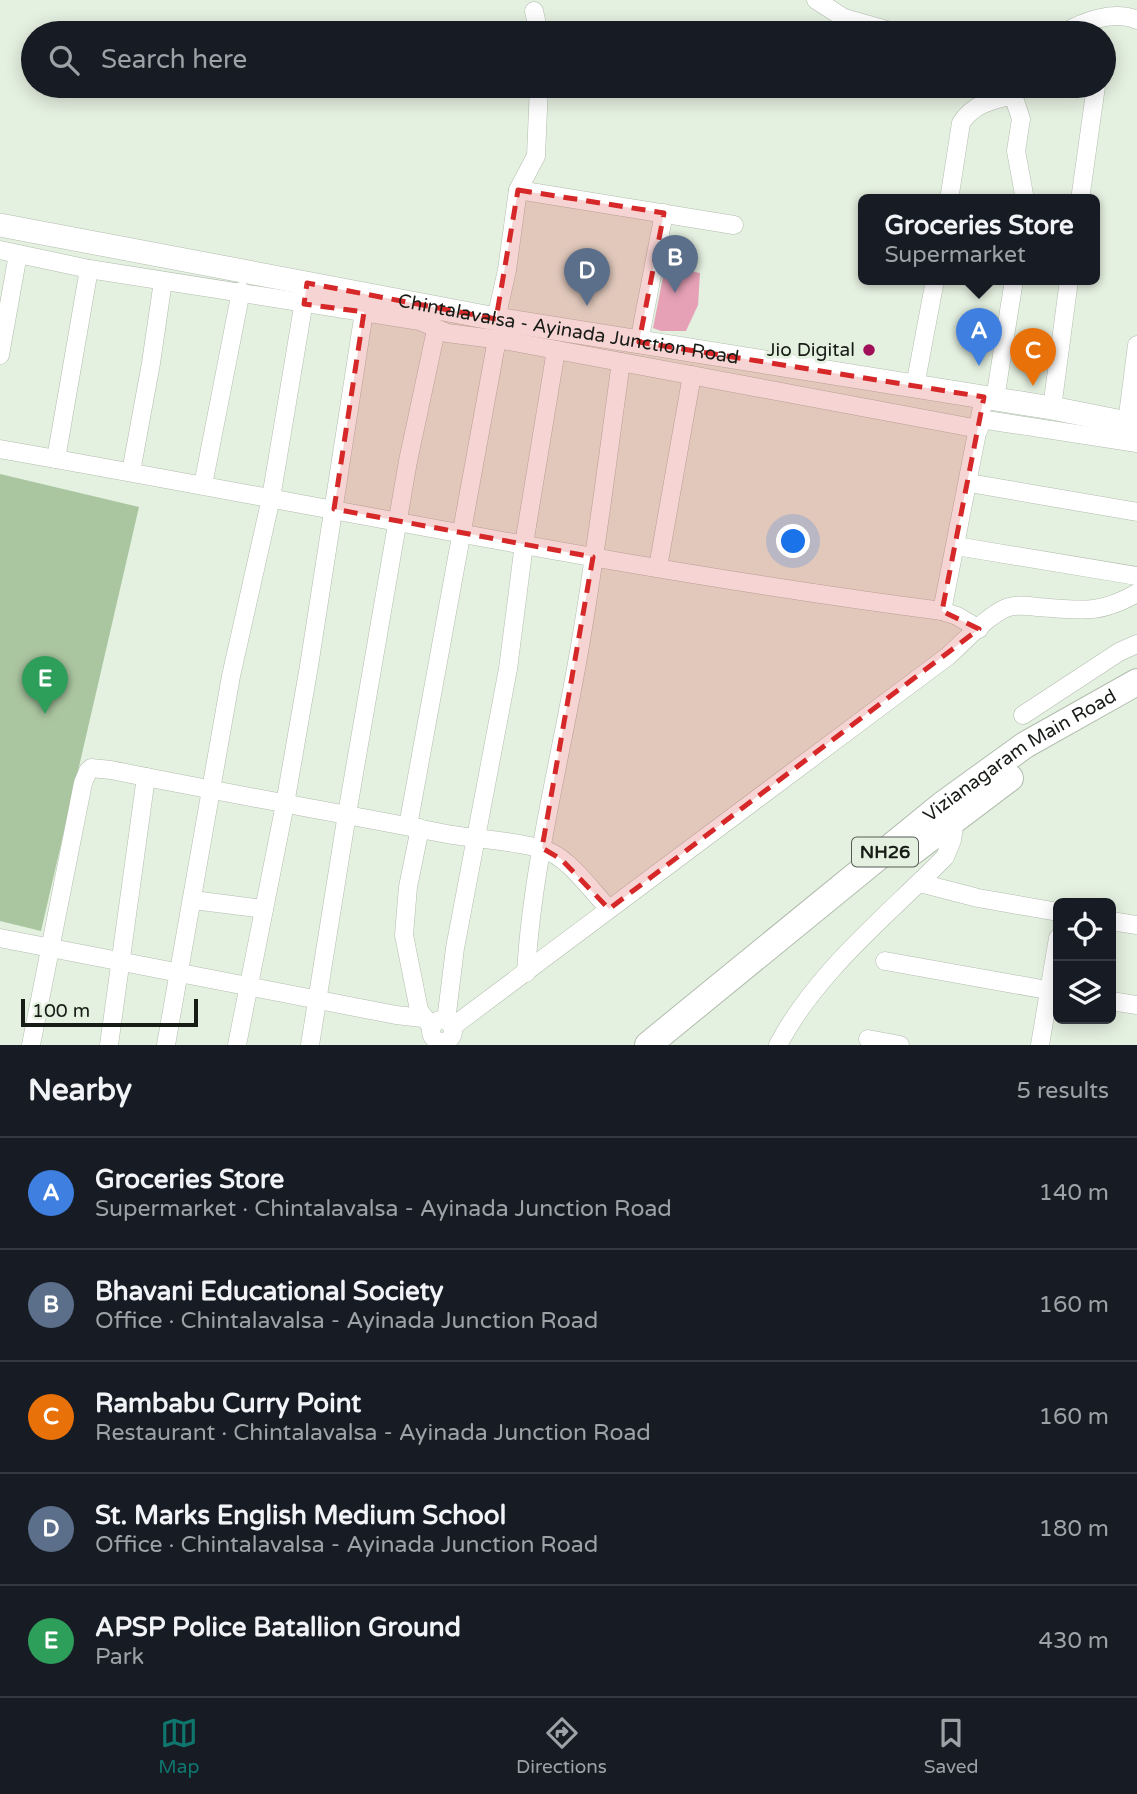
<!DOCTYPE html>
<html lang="en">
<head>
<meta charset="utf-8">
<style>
  :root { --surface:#171b24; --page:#242831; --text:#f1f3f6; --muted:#9ea1a6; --line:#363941; --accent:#0f766e }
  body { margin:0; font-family:"Varela Round",sans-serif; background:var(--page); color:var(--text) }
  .controls { position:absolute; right:21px; bottom:21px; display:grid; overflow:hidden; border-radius:10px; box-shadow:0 4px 18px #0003 }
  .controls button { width:63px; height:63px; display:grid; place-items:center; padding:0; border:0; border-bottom:2px solid var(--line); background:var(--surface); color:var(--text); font:35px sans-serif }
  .scale { position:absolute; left:21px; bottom:18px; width:177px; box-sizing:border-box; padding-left:7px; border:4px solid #181c17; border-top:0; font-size:19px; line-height:24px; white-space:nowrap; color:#181c17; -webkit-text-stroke:5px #e4f0e0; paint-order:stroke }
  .you { position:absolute; left:794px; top:542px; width:24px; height:24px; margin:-18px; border:5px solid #fff; border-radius:50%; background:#1a73e8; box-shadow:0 0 0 10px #1a73e833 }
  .badge { display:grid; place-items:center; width:46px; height:46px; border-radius:50%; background:var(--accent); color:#fff; font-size:23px; font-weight:700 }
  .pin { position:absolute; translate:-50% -58px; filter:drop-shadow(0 2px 4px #0008) }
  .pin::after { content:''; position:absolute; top:37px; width:24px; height:21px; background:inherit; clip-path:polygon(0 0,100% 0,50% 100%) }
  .popup { position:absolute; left:858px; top:194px; width:242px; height:91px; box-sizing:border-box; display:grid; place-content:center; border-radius:10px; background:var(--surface); filter:drop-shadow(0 2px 5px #0005); font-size:23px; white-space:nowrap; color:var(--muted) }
  .popup b { font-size:26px; color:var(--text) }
  .popup::after { content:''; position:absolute; left:50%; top:100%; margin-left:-14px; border:14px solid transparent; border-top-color:var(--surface) }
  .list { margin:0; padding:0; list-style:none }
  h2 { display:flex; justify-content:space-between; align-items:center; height:91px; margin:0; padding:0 28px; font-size:30px }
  h2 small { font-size:23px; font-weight:400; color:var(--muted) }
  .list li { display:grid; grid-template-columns:46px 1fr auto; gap:21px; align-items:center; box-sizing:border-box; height:112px; padding:0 28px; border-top:2px solid var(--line) }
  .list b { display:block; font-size:26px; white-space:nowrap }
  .list p { margin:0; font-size:23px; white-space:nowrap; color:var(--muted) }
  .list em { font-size:23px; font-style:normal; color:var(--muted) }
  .icon { flex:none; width:38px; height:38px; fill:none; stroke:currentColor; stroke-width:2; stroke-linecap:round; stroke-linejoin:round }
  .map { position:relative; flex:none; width:1137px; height:1045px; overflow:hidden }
  .search { position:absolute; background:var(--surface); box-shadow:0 4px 18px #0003; left:21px; right:21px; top:21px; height:77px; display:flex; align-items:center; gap:18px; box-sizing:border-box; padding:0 24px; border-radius:38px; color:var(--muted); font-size:26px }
  .sheet { height:651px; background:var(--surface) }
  nav { display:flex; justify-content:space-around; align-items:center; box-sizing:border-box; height:98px; border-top:2px solid var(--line); background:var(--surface); font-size:19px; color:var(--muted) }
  nav a { display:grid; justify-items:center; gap:4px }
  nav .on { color:var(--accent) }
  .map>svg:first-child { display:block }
</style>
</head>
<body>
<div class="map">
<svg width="1137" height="1045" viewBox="0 0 1137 1045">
  <rect width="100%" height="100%" fill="#e4f0e0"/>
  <path fill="#aac6a0" d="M0 474 139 507 41 931 0 921Z"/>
  <path fill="#e7a1b7" d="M679 269 700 273 698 305 686 331H661L653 328 663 277Z"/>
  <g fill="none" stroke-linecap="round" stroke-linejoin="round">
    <defs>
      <g id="minor">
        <path d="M816 0 844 18 897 33"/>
        <path d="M534 11 539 33"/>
        <path d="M1064 33C1084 21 1114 10 1137 20"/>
        <path d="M1008 86 1013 95 1021 119 1016 151 1025 200"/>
        <path d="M518 190 734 225"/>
        <path d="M949 200 961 123C973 104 992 100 1013 95"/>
        <path d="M1080 200 1096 86"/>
        <path d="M0 250 89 269 420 321 447 333 509 341 979 429"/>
        <path d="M496 319 507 270 518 190 536 156 539 86"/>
        <path d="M639 342 664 213"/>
        <path d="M0 355 18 254"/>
        <path d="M915 386 935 280"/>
        <path d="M995 399 1014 280"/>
        <path d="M1052 408 1069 280"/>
        <path d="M980 419 1137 443"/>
        <path d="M1127 423 1137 345"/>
        <path d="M0 449C314 504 626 570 942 611L957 616 979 629"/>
        <path d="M56 459 89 269"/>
        <path d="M131 472 151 363 163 281"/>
        <path d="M969 483 1137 512"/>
        <path d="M203 485 241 291"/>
        <path d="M956 546 1137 576"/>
        <path d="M658 567 692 375"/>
        <path d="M942 611 984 397"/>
        <path d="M1023 715 1119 652 1137 644"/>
        <path d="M408 826 497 339"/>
        <path d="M420 828 408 887 404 935 419 1010 432 1028"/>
        <path d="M920 883 978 898 1058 912"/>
        <path d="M193 900 264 909"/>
        <path d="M1111 921 1137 925"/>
        <path d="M0 938 396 1015 423 1018"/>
        <path d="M885 961 1058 992"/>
        <path d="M526 973C532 869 559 765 577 663 595 563 607 462 621 362"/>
        <path d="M1111 1001 1137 1005"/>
        <circle cx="442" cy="1031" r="11"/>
        <path d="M446 1021 455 948 508 669 524 544 556 350"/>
        <path d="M452 1027 948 656C964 642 987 616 1006 608 1015 604 1029 606 1038 607 1080 610 1099 615 1137 593"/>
        <path d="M868 1039 900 1045"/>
        <path d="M31 1045 83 783 88 771 91 768 111 770C223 793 335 812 447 834 474 839 531 842 552 853 572 863 593 892 609 909"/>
        <path d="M109 1045 146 777"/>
        <path d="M166 1045 231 676 271 498 305 295"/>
        <path d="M237 1045 285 804 309 666 364 312"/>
        <path d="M310 1045 347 814 408 461 436 330"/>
        <path d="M778 1045C817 971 887 916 945 857L952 840 955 819"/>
        <path d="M1040 1045 1058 938"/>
      </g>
      <g id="major">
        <path id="s1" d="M0 225 496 319 1052 408 1137 425"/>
      </g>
      <g id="highway">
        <path d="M912 852 1010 778"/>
        <path id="s2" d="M648 1045 942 805 1025 745 1137 682"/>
      </g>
    </defs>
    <use href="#minor" stroke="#b2bdae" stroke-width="19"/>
    <use href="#major" stroke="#b2bdae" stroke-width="24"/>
    <use href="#highway" stroke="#b2bdae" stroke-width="28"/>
    <use href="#minor" stroke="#fff" stroke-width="18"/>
    <use href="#major" stroke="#fff" stroke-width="23"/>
    <use href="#highway" stroke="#fff" stroke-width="26"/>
  </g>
  <path fill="#d62828" fill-opacity="0.2" stroke="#d62828" stroke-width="5" stroke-dasharray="14 9" stroke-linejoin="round" d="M518 190 664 213 639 342 984 397 942 611 979 629 609 909 561 859 542 848 593 557 334 509 364 312 304 304 307 283 496 319Z"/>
  <circle fill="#a00f57" stroke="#e4f0e0" stroke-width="2.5" cx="869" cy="350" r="7"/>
  <g text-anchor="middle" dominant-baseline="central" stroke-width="6" stroke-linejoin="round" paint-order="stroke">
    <rect fill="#e4f0e0" stroke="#555c53" stroke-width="2" x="852" y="837.5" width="66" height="29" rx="5"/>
    <g font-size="18" font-weight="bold" fill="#181c17">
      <text x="885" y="852">NH26</text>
    </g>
    <g font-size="19" fill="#181c17" stroke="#e4f0e0">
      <text stroke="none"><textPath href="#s1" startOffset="578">Chintalavalsa - Ayinada Junction Road</textPath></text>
      <text stroke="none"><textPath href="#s2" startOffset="472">Vizianagaram Main Road</textPath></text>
    </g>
    <g font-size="19" fill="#181c17" stroke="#e4f0e0" text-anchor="end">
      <text x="855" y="350">Jio Digital</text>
    </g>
  </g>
</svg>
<div class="controls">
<button><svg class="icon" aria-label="locate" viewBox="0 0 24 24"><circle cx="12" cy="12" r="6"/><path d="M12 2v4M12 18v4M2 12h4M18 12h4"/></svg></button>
<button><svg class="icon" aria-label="layers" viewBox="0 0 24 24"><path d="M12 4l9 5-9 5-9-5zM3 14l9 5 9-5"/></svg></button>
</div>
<div class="scale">100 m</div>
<div class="you"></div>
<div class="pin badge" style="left:979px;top:366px;background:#3f7fe0">A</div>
<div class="popup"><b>Groceries Store</b>Supermarket</div>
<div class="pin badge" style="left:675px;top:293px;background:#5c6f8a">B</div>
<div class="pin badge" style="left:1033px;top:386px;background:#e8710a">C</div>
<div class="pin badge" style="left:587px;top:306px;background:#5c6f8a">D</div>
<div class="pin badge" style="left:45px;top:714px;background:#2e9e5b">E</div>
<div class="search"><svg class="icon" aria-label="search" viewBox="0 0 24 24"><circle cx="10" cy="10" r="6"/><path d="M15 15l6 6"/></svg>Search here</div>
</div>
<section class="sheet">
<h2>Nearby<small>5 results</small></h2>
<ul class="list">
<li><span class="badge" style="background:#3f7fe0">A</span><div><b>Groceries Store</b><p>Supermarket · Chintalavalsa - Ayinada Junction Road</p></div><em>140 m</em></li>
<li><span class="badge" style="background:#5c6f8a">B</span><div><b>Bhavani Educational Society</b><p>Office · Chintalavalsa - Ayinada Junction Road</p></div><em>160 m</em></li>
<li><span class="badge" style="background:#e8710a">C</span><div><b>Rambabu Curry Point</b><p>Restaurant · Chintalavalsa - Ayinada Junction Road</p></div><em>160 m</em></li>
<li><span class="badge" style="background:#5c6f8a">D</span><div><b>St. Marks English Medium School</b><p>Office · Chintalavalsa - Ayinada Junction Road</p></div><em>180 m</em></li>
<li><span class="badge" style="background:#2e9e5b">E</span><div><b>APSP Police Batallion Ground</b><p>Park</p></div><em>430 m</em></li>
</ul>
</section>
<nav>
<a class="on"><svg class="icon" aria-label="map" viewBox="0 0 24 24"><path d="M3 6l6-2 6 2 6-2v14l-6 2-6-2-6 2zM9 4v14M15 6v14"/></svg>Map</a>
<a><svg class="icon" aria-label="directions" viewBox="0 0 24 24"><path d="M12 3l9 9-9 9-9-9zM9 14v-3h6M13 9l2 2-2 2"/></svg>Directions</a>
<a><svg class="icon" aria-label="saved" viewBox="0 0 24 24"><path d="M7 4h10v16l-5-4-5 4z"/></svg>Saved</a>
</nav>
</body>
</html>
